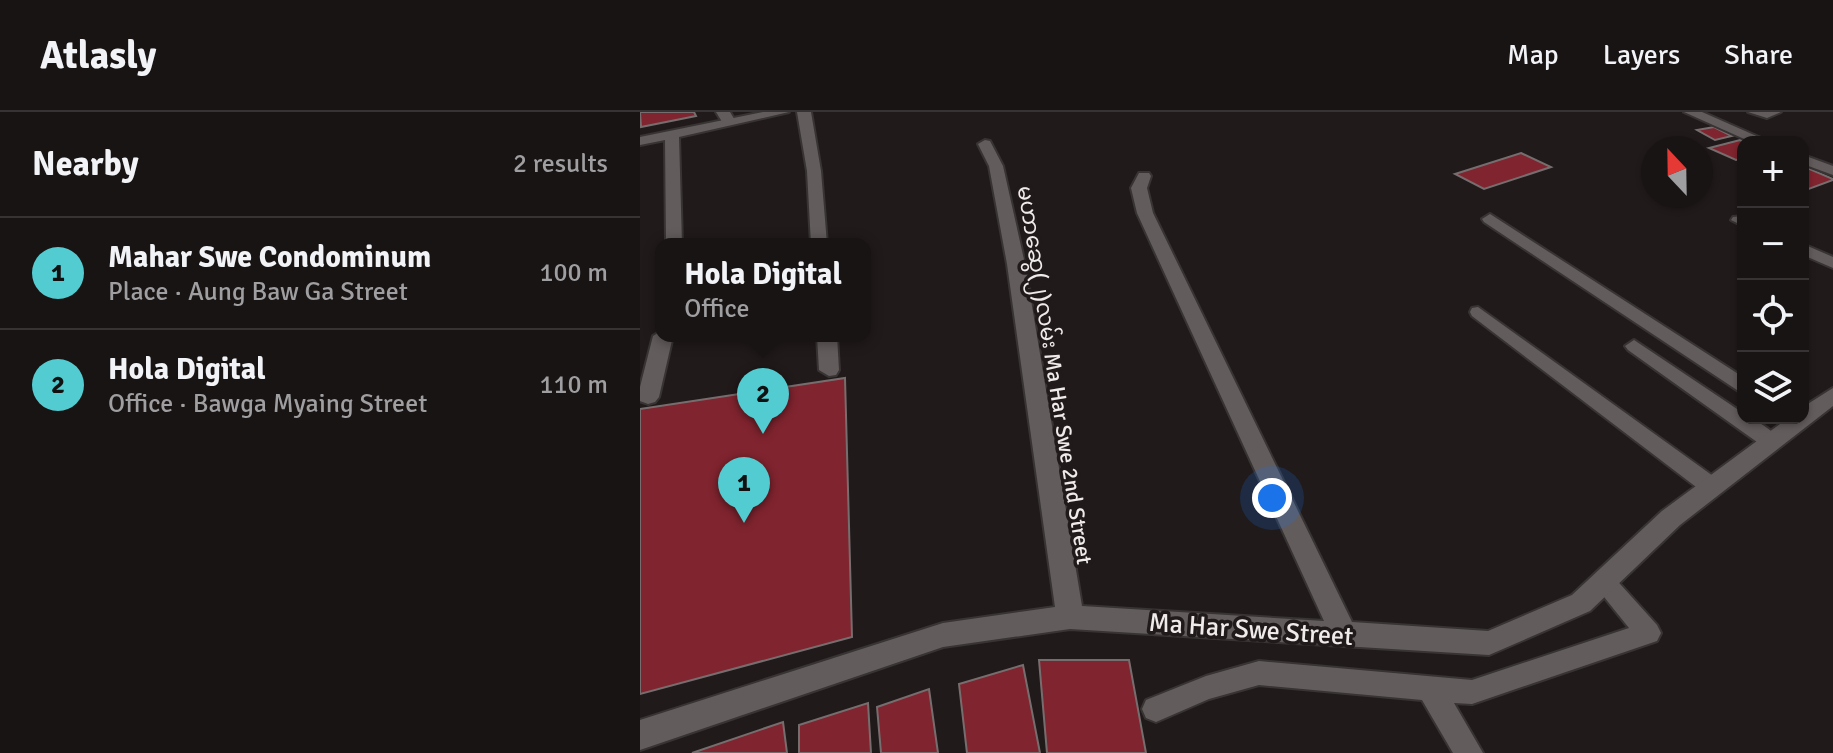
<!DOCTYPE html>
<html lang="en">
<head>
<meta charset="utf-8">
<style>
  :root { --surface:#191414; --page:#262122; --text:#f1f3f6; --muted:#9f9ea0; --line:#373334; --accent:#52ccd1 }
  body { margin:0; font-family:Signika,"Noto Sans Myanmar",sans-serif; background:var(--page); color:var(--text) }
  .controls { position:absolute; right:24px; top:24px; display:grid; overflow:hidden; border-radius:16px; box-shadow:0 2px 6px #0004 }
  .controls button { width:72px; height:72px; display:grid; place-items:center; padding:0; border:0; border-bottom:2px solid var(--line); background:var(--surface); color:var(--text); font:40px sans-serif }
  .compass { position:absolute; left:1001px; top:24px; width:72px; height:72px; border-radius:50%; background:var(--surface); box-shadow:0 2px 6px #0004; rotate:338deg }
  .you { position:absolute; left:632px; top:386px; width:28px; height:28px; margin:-20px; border:6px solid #fff; border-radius:50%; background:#1a73e8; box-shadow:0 0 0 12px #1a73e833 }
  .badge { display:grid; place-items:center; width:52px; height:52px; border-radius:50%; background:var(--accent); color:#111; font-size:26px; font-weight:700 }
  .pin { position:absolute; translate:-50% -66px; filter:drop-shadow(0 2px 4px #0008) }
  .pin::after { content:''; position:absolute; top:42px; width:28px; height:24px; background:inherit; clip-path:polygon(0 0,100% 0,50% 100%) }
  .popup { position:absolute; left:15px; top:126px; width:216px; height:104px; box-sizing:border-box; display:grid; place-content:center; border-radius:16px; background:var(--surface); filter:drop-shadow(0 2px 6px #0005); font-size:26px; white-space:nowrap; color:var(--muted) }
  .popup b { font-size:30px; color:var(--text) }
  .popup::after { content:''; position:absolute; left:50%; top:100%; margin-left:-16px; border:16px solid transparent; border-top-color:var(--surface) }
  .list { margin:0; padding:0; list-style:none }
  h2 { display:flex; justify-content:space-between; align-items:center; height:104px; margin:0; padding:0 32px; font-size:34px }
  h2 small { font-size:26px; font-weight:400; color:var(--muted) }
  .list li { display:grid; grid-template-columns:52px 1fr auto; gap:24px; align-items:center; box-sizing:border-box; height:112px; padding:0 32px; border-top:2px solid var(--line) }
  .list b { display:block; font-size:30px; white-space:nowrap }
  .list p { margin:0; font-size:26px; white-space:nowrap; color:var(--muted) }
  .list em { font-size:26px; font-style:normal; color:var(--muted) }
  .icon { flex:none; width:44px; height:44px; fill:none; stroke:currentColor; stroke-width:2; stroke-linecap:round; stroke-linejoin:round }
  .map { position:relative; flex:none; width:1193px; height:641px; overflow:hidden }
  header { display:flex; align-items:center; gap:48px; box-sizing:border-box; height:112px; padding:0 40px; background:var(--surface); border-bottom:2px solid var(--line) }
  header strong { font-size:38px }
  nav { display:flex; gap:44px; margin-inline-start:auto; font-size:28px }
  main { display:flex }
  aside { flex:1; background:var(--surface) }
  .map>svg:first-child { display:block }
</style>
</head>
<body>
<header>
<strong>Atlasly</strong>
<nav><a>Map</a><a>Layers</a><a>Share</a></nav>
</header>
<main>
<aside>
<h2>Nearby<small>2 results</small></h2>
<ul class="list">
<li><span class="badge">1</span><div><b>Mahar Swe Condominum</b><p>Place · Aung Baw Ga Street</p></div><em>100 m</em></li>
<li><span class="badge">2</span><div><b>Hola Digital</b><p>Office · Bawga Myaing Street</p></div><em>110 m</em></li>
</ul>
</aside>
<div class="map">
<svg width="1193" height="641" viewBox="0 0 1193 641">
  <rect width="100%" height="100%" fill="#211a1a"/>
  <g fill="#80242f" stroke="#766e6e" stroke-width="2">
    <path d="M0 0H54L56 4 1 15Z"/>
    <path d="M1074 15 1092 24 1075 28 1057 18Z"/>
    <path d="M1100 28 1105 30 1103 46 1096 48 1069 36Z"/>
    <path d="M881 41 911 55 844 77 815 62Z"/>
    <path d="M1165 55 1193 67V68L1166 78 1163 76Z"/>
    <path d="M205 266 212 525 0 582V297Z"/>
    <path d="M399 548H489L506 641H407Z"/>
    <path d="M383 553 400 641H327L319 572Z"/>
    <path d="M289 577 298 641H241L237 595Z"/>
    <path d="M228 591 231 641H159V613Z"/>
    <path d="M143 610 147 641H52Z"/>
  </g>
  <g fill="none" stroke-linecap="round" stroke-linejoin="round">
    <defs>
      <g id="service">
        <path d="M1108 0H1141L1127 6Z"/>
        <path d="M838 195 1080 369 1083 375 1080 381H1064L832 204 830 200 832 196Z"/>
        <path d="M994 228 1103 301V306C1116 306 1134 319 1141 330L1138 335H1124L988 238 985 234Z"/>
        <path d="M964 460 972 463 1017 513 1021 521 1017 529 832 592 814 591 843 641H813L782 588 619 573 569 587 516 610 506 606 502 597 506 588 566 564 619 549 832 568 989 516 952 470 956 463Z"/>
      </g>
      <g id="minor">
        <path d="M123 0H149L39 25 42 132H26L25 28 0 33V25Z"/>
        <path d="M157 0H171L181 59 187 132H171L167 59Z"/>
        <path d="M1044 0H1062L1130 30H1111Z"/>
        <path d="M345 28 350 29 363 54 385 152 442 494 684 509 497 101 491 76 499 61H509L511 64 507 76 513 101 712 510 848 519 932 483 1022 399 1148 306H1163V295L1193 276V294L1040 413 950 499 849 543 430 517 303 535 0 638V608L303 511 415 495 367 152 349 54 338 32Z"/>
        <path d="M1163 43 1193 54V63L1163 52Z"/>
        <path d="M850 102 1103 265V282L844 110 842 107Z"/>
        <path d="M1103 104V114L1091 108 1093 105Z"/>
        <path d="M1163 132 1193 145V156L1163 143Z"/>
        <path d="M21 219V224H33L19 285 15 290 8 292 0 289V275L13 224Z"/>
        <path d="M177 224H197L199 258 196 263 189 264 179 258Z"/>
      </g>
      <path id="tertiary" d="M76 0H90L96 10 84 13Z"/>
    </defs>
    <use href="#service" stroke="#383434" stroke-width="4"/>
    <use href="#minor" stroke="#383434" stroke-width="4"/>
    <use href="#tertiary" stroke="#383434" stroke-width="4"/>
    <use href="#service" fill="#635c5c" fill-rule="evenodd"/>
    <use href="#minor" fill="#635c5c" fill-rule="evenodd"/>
    <use href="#tertiary" fill="#635c5c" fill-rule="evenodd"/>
  </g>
  <g text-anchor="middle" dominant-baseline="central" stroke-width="7" stroke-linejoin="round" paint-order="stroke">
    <g font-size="22" fill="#f0ebeb" stroke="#211a1a">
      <text transform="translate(415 263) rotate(81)">မဟာဆွေ(၂)လမ်း Ma Har Swe 2nd Street</text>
    </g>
    <g font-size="26" fill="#f0ebeb" stroke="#211a1a">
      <text transform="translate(611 518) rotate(4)">Ma Har Swe Street</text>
    </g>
  </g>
</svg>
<div class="controls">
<button>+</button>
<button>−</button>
<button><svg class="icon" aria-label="locate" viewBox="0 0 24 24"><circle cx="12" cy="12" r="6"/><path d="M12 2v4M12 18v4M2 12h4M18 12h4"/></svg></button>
<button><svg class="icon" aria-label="layers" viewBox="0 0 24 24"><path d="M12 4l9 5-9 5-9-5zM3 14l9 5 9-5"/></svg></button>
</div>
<svg class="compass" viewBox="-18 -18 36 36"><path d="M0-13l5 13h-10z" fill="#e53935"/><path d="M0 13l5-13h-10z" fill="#9f9ea0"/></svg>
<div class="you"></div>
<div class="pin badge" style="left:104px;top:411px">1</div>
<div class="pin badge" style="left:123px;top:322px">2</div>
<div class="popup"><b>Hola Digital</b>Office</div>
</div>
</main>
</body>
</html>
